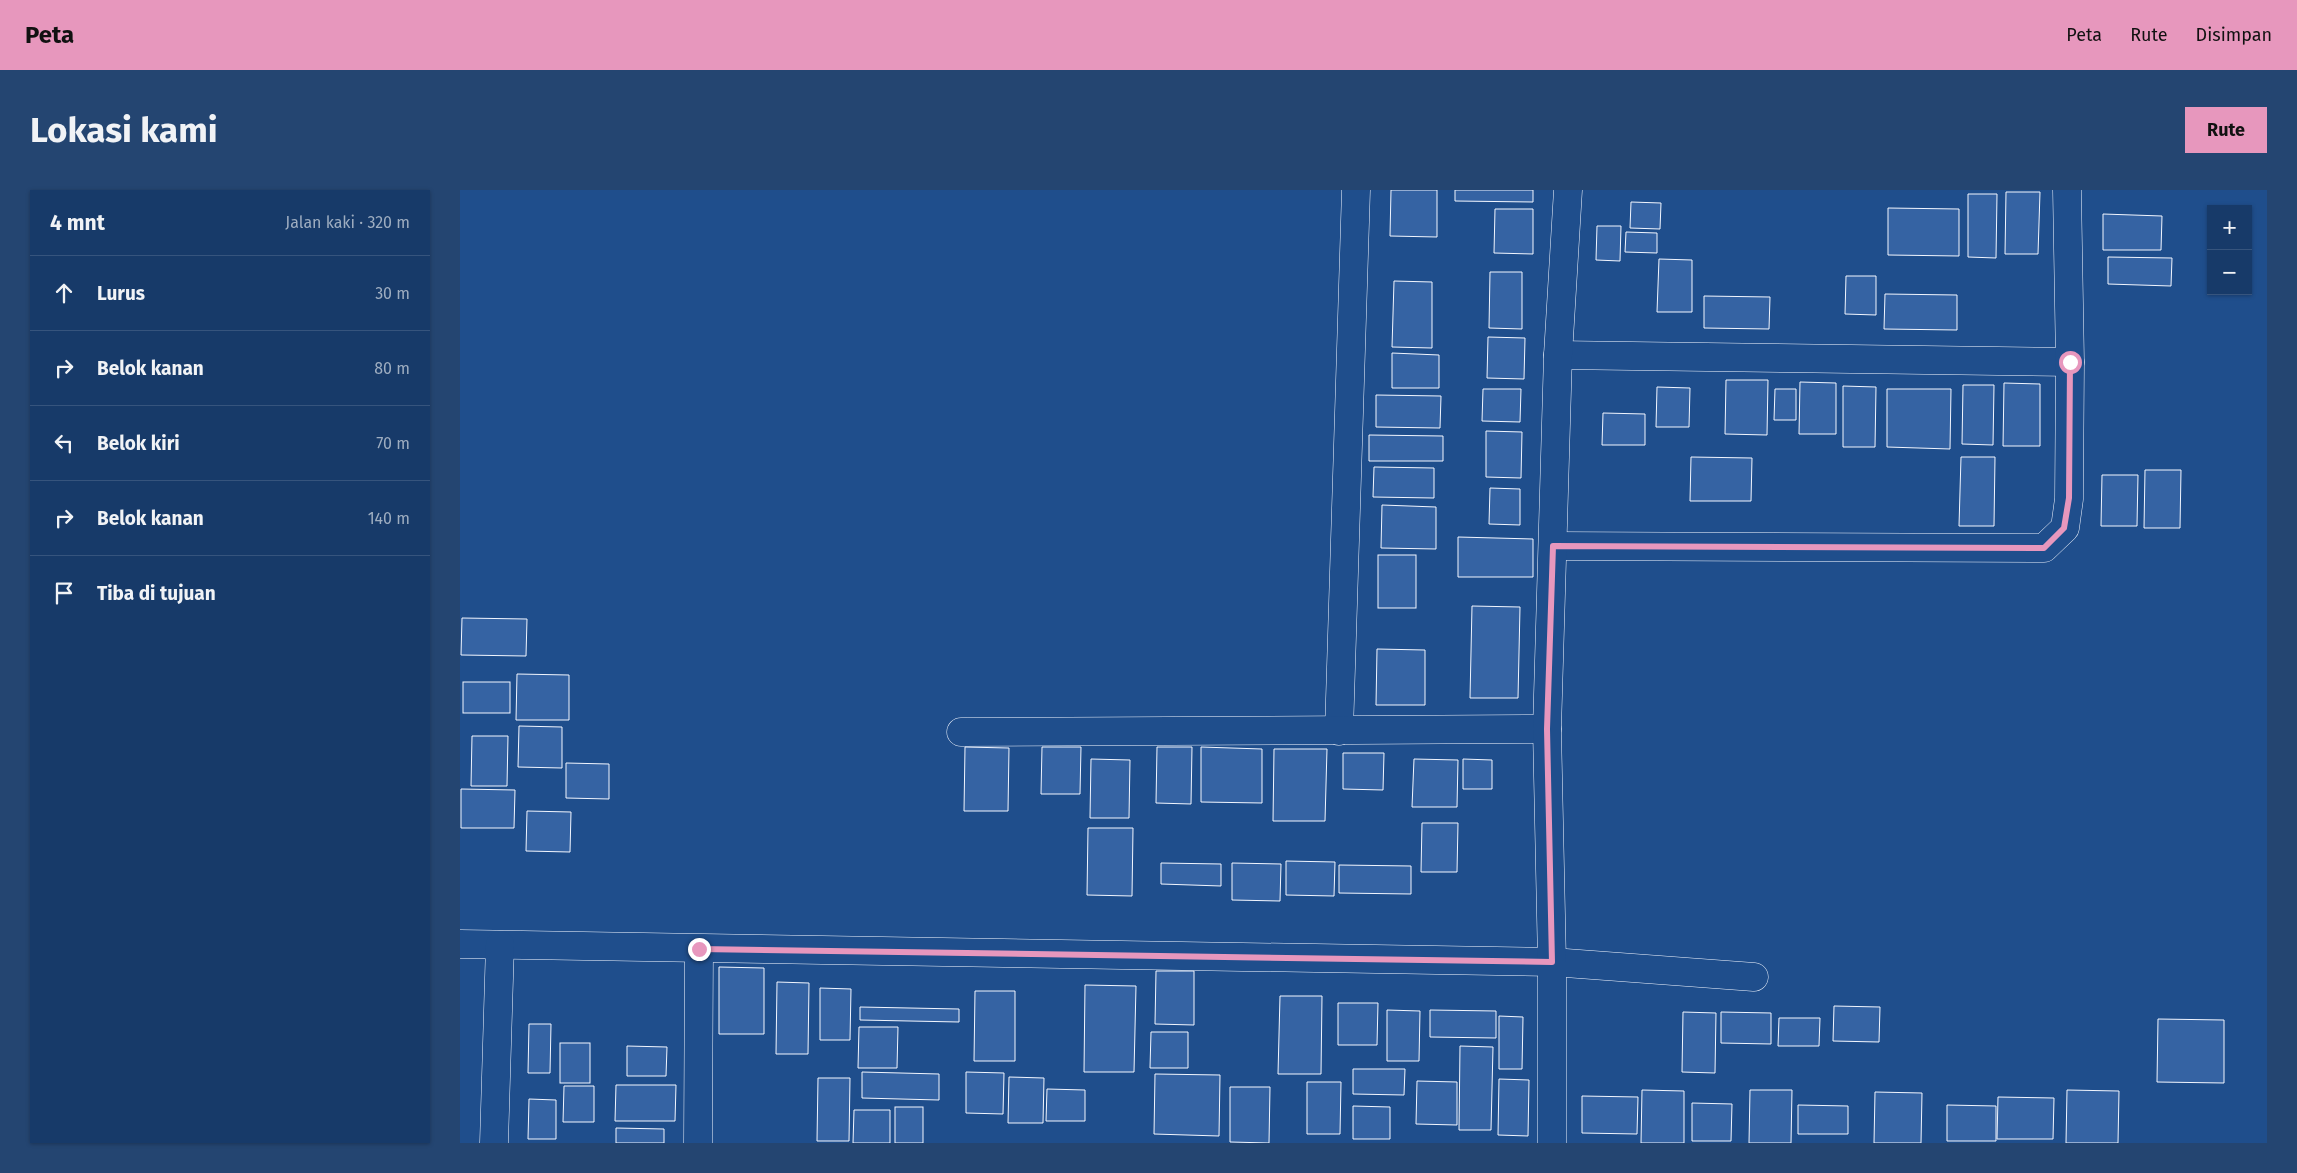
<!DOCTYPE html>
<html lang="id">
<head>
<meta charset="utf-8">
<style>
  :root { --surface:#173a69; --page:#244571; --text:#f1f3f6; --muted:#9eadc0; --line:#36547d; --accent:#e797bd }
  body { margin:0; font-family:"Fira Sans",sans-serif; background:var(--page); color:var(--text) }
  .controls { position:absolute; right:15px; top:15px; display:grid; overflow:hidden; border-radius:0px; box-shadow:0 1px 4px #0004 }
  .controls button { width:45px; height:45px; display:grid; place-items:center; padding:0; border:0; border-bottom:1px solid var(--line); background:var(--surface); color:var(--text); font:25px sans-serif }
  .stop { position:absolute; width:15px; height:15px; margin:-11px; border:4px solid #e797bd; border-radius:50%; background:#fff }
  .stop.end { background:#e797bd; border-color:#fff; box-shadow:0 1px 5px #0008 }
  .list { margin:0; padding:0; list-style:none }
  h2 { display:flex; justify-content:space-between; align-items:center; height:65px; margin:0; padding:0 20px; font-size:21px }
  h2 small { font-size:16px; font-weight:400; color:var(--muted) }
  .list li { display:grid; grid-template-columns:32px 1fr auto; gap:15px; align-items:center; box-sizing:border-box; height:75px; padding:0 20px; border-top:1px solid var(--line) }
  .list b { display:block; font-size:19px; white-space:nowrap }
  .list em { font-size:16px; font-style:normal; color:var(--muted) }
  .icon { flex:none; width:28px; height:28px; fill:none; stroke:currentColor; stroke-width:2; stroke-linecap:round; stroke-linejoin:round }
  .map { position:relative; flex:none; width:1807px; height:953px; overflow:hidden; border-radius:0px }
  header { display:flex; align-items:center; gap:30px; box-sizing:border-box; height:70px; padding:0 25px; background:var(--accent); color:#111 }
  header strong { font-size:24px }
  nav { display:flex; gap:28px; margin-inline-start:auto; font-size:18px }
  .intro { display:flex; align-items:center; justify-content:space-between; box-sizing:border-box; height:120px; padding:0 30px }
  h1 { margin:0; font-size:35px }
  .button { padding:12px 22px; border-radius:0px; background:var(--accent); color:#111; font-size:18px; font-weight:700 }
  main { display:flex; gap:30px; padding:0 30px }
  aside { flex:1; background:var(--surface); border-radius:0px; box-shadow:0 1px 4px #0004 }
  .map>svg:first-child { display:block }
</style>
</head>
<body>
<header>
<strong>Peta</strong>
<nav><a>Peta</a><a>Rute</a><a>Disimpan</a></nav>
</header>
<div class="intro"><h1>Lokasi kami</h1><a class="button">Rute</a></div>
<main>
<aside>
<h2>4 mnt<small>Jalan kaki · 320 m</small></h2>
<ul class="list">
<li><svg class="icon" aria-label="ahead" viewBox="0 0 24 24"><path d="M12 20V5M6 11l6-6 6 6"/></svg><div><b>Lurus</b></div><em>30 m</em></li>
<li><svg class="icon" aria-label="right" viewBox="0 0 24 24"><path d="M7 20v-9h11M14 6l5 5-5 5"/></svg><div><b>Belok kanan</b></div><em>80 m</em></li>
<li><svg class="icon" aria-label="left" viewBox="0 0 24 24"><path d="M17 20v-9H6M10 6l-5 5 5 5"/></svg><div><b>Belok kiri</b></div><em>70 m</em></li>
<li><svg class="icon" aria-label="right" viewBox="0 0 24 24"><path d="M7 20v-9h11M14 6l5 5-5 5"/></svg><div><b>Belok kanan</b></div><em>140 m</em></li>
<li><svg class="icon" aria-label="arrive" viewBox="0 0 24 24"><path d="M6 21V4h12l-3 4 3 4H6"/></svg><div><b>Tiba di tujuan</b></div></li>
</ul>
</aside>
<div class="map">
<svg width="1807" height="953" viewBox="0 0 1807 953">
  <rect width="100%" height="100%" fill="#1f4e8c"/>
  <g fill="#3563a3" stroke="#f2f6ff">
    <path d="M931 0H977V47L930 46Z"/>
    <path d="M995 0H1073V12L995 11Z"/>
    <path d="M1546 2H1580L1578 64H1545Z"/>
    <path d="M1508 4H1537L1536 68 1508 67Z"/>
    <path d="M1171 12 1201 13 1200 39 1170 38Z"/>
    <path d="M1428 18 1499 19V66L1428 65Z"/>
    <path d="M1035 19H1073V64L1034 63Z"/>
    <path d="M1643 24 1702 26 1701 60H1643Z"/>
    <path d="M1137 36H1161L1160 71 1136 70Z"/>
    <path d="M1166 42 1197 43V63L1165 62Z"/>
    <path d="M1648 67 1712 68 1711 96 1648 94Z"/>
    <path d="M1199 69 1232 70V122H1197Z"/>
    <path d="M1030 82H1062V139L1029 138Z"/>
    <path d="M1386 86H1416V125L1385 124Z"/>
    <path d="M934 91 972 92V158L932 157Z"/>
    <path d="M1425 104 1497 105V140L1424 139Z"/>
    <path d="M1244 106 1310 107 1309 139 1244 138Z"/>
    <path d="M1028 147 1065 148 1064 189 1027 188Z"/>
    <path d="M932 163 979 165V198H932Z"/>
    <path d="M1266 190H1308L1307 245 1265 244Z"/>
    <path d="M1340 192 1376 193V244H1339Z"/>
    <path d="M1544 193 1580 194V256H1543Z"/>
    <path d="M1503 195H1534L1533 255 1502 254Z"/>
    <path d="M1383 196 1416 197 1415 257H1383Z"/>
    <path d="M1197 197 1230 198 1229 237H1196Z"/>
    <path d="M1023 199H1061L1060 232 1022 231Z"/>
    <path d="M1315 199H1336V230H1314Z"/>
    <path d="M1427 199H1491L1490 259 1427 257Z"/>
    <path d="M916 205 981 206 980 238 916 237Z"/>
    <path d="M1143 223 1185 224V255H1142Z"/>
    <path d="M1026 241 1062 242 1061 288 1026 287Z"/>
    <path d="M909 245 983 246V271H909Z"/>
    <path d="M1231 267 1292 268 1291 311H1230Z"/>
    <path d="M1501 267H1535L1534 336H1499Z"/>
    <path d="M914 277 974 278V308L913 307Z"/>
    <path d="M1685 280H1721L1720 338H1684Z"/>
    <path d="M1642 285H1678L1677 336H1641Z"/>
    <path d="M1030 298 1060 299V335L1029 334Z"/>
    <path d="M922 315 976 317V359L921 358Z"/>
    <path d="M998 347 1073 349V387H998Z"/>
    <rect x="918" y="365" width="38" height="53"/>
    <path d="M1012 416 1060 417 1058 508H1010Z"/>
    <path d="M2 428 67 429 66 466 1 465Z"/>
    <path d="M917 459 965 460V515H916Z"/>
    <path d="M57 484 109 485V530H56Z"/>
    <rect x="3" y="492" width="47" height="31"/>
    <path d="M59 536 102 537V578L58 577Z"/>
    <path d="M12 546H48L47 596H11Z"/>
    <path d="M505 557 549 558 548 621H504Z"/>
    <path d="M582 557H621L620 604H581Z"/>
    <path d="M697 557H732L731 614 696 613Z"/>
    <path d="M741 557 802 559V613L741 612Z"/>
    <path d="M814 559H867L865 631H813Z"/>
    <path d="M883 563H924L923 600 883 599Z"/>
    <path d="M631 569 670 570 669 628H630Z"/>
    <path d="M954 569 998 570 997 617H952Z"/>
    <path d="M1003 569 1032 570V599H1003Z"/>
    <path d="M106 573 149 574V609L106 608Z"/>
    <path d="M1 599 55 600 54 638H1Z"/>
    <path d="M67 621 111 622 110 662 66 661Z"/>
    <path d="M962 633H998L997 682H961Z"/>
    <path d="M628 638H673L672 706 627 705Z"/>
    <path d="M826 671 875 672 874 706 826 705Z"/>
    <path d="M701 673 761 674V696L701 694Z"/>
    <path d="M772 673 821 674 820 711 772 710Z"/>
    <path d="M879 675 951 676V704L879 703Z"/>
    <path d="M259 777 304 778V844H259Z"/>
    <path d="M696 781H734V835L695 834Z"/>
    <path d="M317 792 349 793 348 864H316Z"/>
    <path d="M625 795 676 796 674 882H624Z"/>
    <path d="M360 798 391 799 390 850H360Z"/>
    <path d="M515 801H555V871H514Z"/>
    <path d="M820 806H862L861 884H818Z"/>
    <path d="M878 813H918L917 855H878Z"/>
    <path d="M1374 816 1420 817 1419 852 1373 851Z"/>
    <path d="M400 817 499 819V832L400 830Z"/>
    <path d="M927 820 960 821 959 871H927Z"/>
    <path d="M970 820 1036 821V848L970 847Z"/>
    <path d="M1223 822 1256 823 1255 883 1222 882Z"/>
    <path d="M1261 822 1311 823V854L1261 853Z"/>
    <path d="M1039 826 1063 827 1062 879H1039Z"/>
    <path d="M1319 828H1360L1359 856H1318Z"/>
    <path d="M1698 829 1764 830V893L1697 892Z"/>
    <path d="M69 834H91L90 883H68Z"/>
    <path d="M399 837H438L437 878H398Z"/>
    <path d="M691 842H728V878H690Z"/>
    <rect x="100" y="853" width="30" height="40"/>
    <path d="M167 856 207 857 206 886H167Z"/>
    <path d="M1000 856 1033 857 1031 940H999Z"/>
    <path d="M893 879H945L944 905 893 904Z"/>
    <path d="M402 882 479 884V910L402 908Z"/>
    <path d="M506 882 544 883 543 924 506 923Z"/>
    <path d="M695 884 760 885 759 946 694 944Z"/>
    <path d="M549 887 584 888 583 933H548Z"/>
    <path d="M358 888H390L389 951H357Z"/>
    <path d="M1039 889 1069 890 1068 946 1038 945Z"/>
    <path d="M957 891 997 892V935L956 934Z"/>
    <path d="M847 892H881L880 944H847Z"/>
    <path d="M156 895H216L215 931H155Z"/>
    <path d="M104 896H134V932H103Z"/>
    <path d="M770 897H810L809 953 770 952Z"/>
    <path d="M587 899 625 900V931H586Z"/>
    <path d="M1182 900 1224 901V953H1181Z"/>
    <path d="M1290 900H1332L1331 953H1289Z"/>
    <path d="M1607 900 1659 901 1658 953H1606Z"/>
    <path d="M1415 902 1462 903 1461 953H1414Z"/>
    <path d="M1122 906 1178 907 1177 944 1122 943Z"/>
    <path d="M1538 907 1594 908 1593 949H1537Z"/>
    <path d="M69 909 96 910V949H68Z"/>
    <path d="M1232 913 1272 914 1271 951H1232Z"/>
    <path d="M1338 915 1388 916V944H1338Z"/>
    <path d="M1487 915 1536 916V951H1487Z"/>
    <path d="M893 916 930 917V949H893Z"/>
    <rect x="435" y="917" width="28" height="36"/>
    <path d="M394 920H430V953H393Z"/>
    <path d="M156 938 204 939V953H156Z"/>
  </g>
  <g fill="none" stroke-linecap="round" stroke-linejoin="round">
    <defs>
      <g id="minor">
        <path d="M1098 165 1610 172"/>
        <path d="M1093 356 1584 358 1605 338 1609 309 1610 172 1607 0"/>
        <path d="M879 541 896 0"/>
        <path d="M501 542 1087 539"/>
        <path d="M0 754 1092 772 1294 787"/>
        <path d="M34 953 40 755"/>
        <path d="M238 953 239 759"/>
        <path d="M1092 953V772L1087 539 1098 165 1108 0"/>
      </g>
    </defs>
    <use href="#minor" stroke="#f2f6ff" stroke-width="29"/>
    <use href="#minor" stroke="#1f4e8c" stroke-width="28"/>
  </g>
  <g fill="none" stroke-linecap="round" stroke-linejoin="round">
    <path stroke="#e797bd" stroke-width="6" d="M239 759 1092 772 1087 539 1093 356 1584 358 1604 338 1609 308 1610 172"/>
  </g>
</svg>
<div class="controls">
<button>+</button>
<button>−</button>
</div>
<div class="stop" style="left:1610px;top:172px"></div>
<div class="stop end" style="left:239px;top:759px"></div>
</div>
</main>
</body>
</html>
